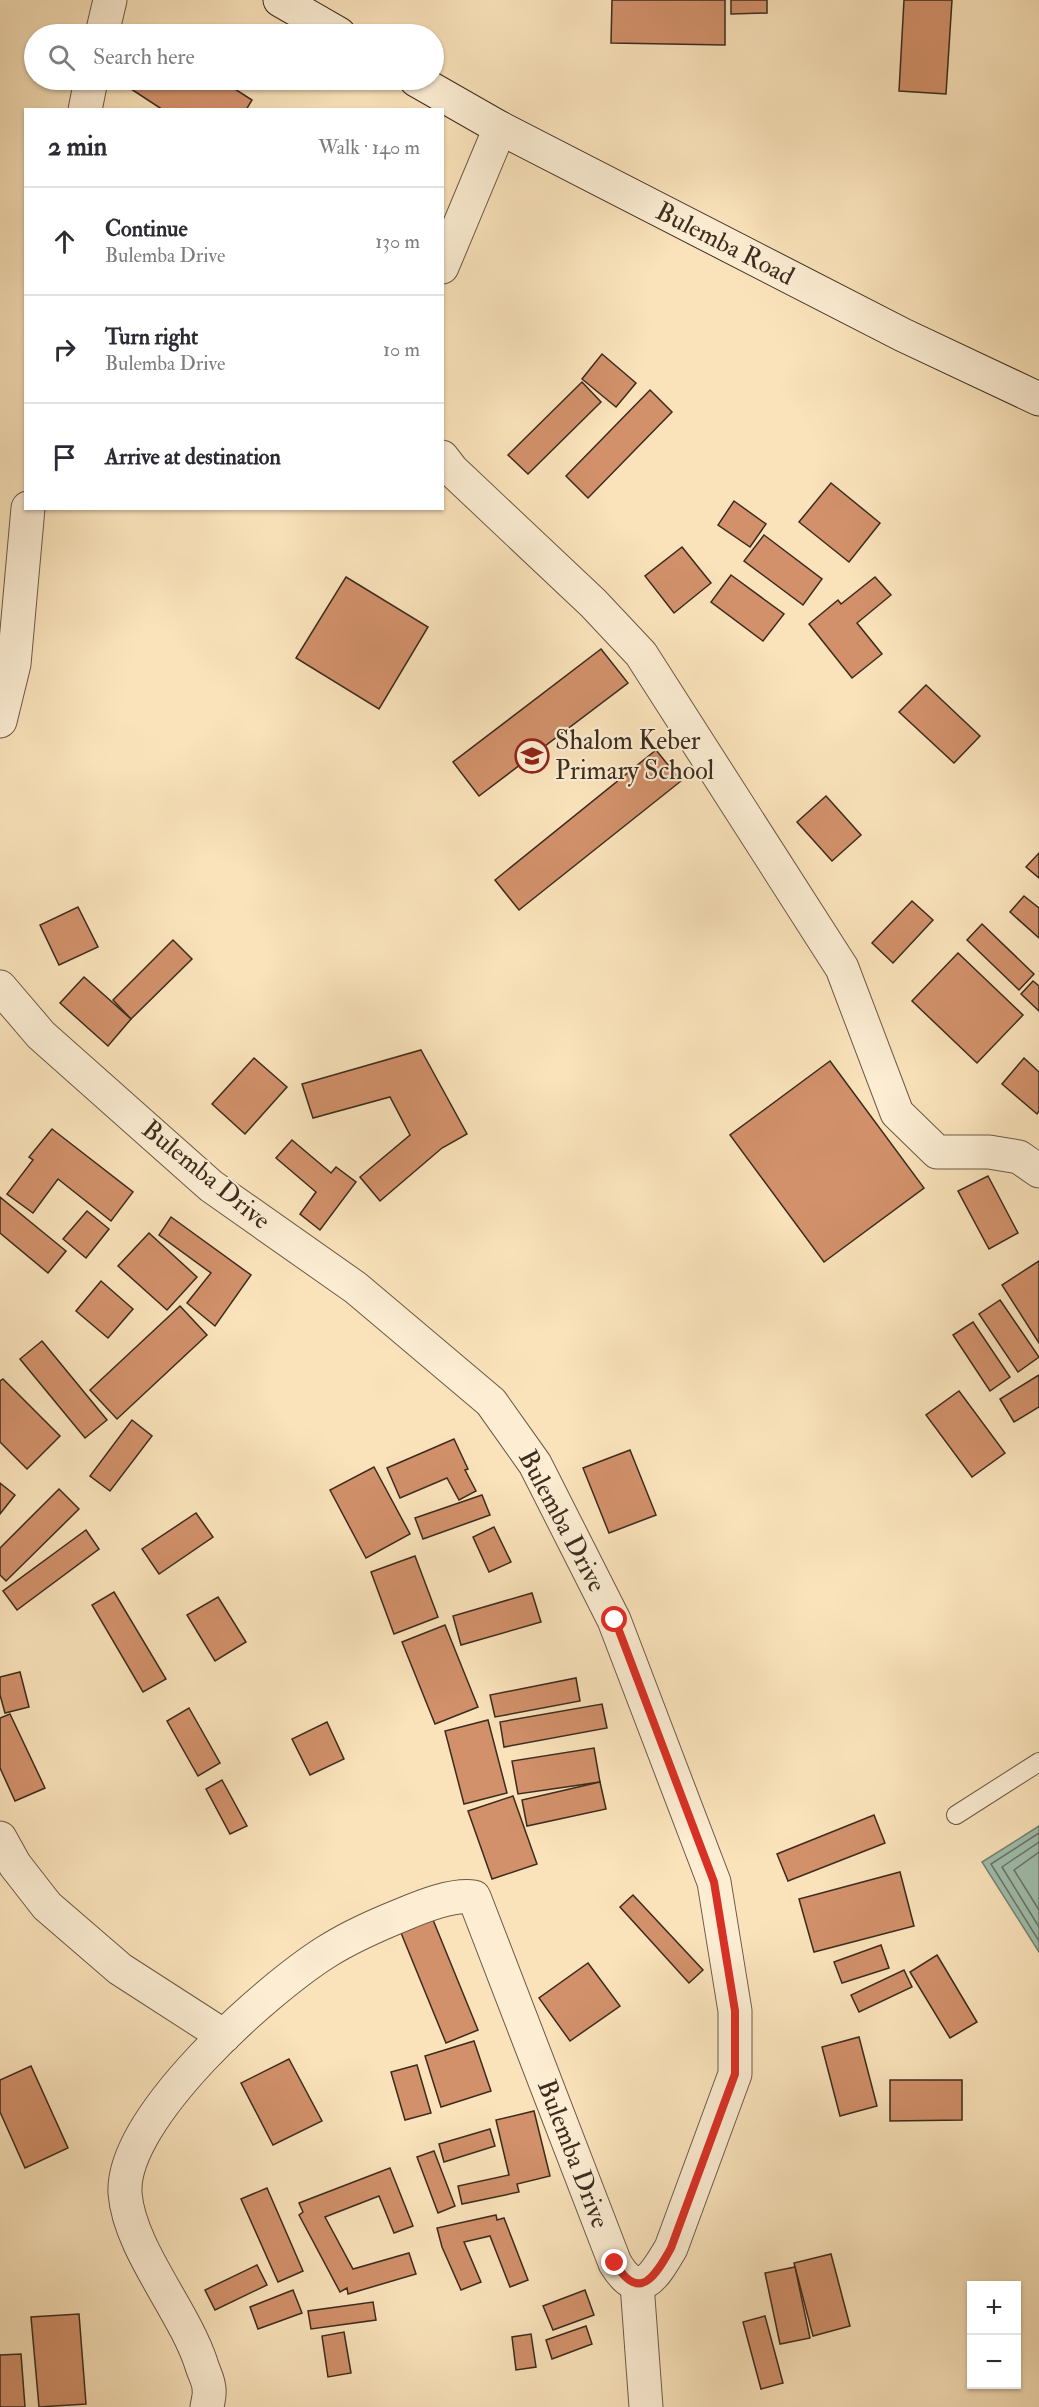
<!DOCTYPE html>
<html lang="en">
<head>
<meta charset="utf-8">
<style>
  :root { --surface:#fff; --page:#f2f2f3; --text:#2b2b33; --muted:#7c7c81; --line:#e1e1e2 }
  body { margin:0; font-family:"IM FELL Double Pica",serif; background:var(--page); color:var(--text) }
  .controls { position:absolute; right:18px; bottom:18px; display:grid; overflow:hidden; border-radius:0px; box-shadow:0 2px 4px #0004 }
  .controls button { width:54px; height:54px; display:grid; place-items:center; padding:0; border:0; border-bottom:2px solid var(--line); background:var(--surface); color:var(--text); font:30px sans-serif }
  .stop { position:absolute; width:18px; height:18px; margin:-14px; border:4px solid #d93025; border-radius:50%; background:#fff }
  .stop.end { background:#d93025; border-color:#fff; box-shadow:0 2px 6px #0008 }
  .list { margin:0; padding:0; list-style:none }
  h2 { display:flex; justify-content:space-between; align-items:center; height:78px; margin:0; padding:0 24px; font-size:26px }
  h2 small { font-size:20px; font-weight:400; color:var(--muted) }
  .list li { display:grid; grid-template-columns:39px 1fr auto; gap:18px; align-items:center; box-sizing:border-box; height:108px; padding:0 24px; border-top:2px solid var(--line) }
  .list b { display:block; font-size:22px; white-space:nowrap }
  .list p { margin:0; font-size:20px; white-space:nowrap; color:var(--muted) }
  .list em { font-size:20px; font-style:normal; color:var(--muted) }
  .icon { flex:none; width:33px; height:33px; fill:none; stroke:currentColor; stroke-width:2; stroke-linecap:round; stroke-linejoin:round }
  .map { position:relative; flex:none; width:1039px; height:2407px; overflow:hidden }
  .search { position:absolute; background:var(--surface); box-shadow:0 2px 4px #0004; left:24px; top:24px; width:420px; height:66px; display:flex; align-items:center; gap:15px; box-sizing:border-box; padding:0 21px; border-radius:33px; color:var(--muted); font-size:22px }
  .panel { position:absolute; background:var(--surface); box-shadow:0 2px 4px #0004; left:24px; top:108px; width:420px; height:402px; border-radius:0px }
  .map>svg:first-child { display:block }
</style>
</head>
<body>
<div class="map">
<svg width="1039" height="2407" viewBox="0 0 1039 2407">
  <rect width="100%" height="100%" fill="#fae3bb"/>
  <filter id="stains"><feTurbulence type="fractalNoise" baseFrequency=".00333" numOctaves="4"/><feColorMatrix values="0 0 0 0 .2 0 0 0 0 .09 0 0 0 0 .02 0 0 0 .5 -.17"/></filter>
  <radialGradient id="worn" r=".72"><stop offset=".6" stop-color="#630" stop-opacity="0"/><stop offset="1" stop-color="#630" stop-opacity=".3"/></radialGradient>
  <path fill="#9fbead" stroke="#778374" stroke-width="1.5" d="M1039 1826V1952L982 1862Z"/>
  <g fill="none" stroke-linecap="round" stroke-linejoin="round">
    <g stroke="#6e7466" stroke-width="1.5">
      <path d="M1039 1833 991 1864 1039 1941"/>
      <path d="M1039 1842 1002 1867 1039 1927"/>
      <path d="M1039 1852 1014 1870 1039 1910"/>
    </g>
  </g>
  <g fill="#d2916b" stroke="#3c2b1e" stroke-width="1.5">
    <path d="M612 0H725V45L611 43Z"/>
    <path d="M731 0H767V13L731 14Z"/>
    <path d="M904 0H952L946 94 899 91Z"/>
    <path d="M129 80H221L252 100 246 110H163L125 85Z"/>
    <path d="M602 354 636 383 616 407 582 379Z"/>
    <path d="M582 382 601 402 528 474 508 455Z"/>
    <path d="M650 390 672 412 588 498 566 476Z"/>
    <path d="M831 483 880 523 849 562 799 522Z"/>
    <path d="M734 501 766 524 750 547 718 525Z"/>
    <path d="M764 535 822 579 803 605 744 561Z"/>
    <path d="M682 547 711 583 674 613 645 576Z"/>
    <path d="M731 575 784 614 763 641 711 602Z"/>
    <path d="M346 577 428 627 379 709 296 658Z"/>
    <path d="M875 577 891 595 857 623 882 654 852 678 809 624 838 600 841 604Z"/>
    <path d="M601 649 628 683 479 796 453 762Z"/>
    <path d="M926 685 980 736 954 763 899 712Z"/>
    <path d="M656 750 681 781 519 910 495 880Z"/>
    <path d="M826 796 861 835 832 861 797 822Z"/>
    <path d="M1039 853V878L1026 867Z"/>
    <path d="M1024 896 1039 908V938L1010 912Z"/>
    <path d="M912 901 933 920 893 963 872 943Z"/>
    <path d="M78 907 98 947 59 965 40 925Z"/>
    <path d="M982 924 1034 974 1019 990 967 940Z"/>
    <path d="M173 940 192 959 131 1019 113 1000Z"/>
    <path d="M958 953 1023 1015 977 1063 912 1001Z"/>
    <path d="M84 977 131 1019 108 1046 60 1003Z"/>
    <path d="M1033 981 1039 986V1011L1021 994Z"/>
    <path d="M421 1050 467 1134 442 1148 380 1201 360 1177 410 1135 390 1097 313 1118 302 1084Z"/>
    <path d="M254 1058 287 1087 245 1134 212 1104Z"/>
    <path d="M1024 1058 1039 1072V1111L1037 1114 1002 1084Z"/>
    <path d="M830 1061 924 1188 824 1262 730 1135Z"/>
    <path d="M52 1129 133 1192 111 1221 58 1179 33 1213 7 1194 33 1160 29 1157Z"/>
    <path d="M292 1140 331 1173 336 1167 356 1182 320 1230 300 1214 316 1192 276 1158Z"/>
    <path d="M988 1176 1018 1233 989 1249 958 1191Z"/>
    <path d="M0 1197 66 1251 48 1273 0 1233Z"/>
    <path d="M87 1211 109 1229 86 1258 63 1239Z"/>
    <path d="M171 1217 251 1275 215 1326 187 1303 211 1273 159 1235Z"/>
    <path d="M149 1233 197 1277 167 1310 118 1266Z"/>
    <path d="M1039 1261V1343L1002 1285Z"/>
    <path d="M101 1281 133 1309 108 1338 76 1311Z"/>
    <path d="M1000 1300 1039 1357 1018 1372 979 1314Z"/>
    <path d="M180 1306 207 1335 117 1419 90 1390Z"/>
    <path d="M973 1322 1010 1377 990 1391 953 1335Z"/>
    <path d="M42 1341 107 1420 85 1438 20 1359Z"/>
    <path d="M1039 1375V1407L1014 1422 1000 1399Z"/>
    <path d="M3 1379 60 1436 27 1469 0 1442V1381Z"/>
    <path d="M959 1391 1005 1453 972 1477 926 1415Z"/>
    <path d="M132 1420 152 1436 110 1491 90 1476Z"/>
    <path d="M454 1439 468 1469 465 1470 476 1491 459 1500 447 1478 400 1498 387 1468Z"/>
    <path d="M630 1450 656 1515 609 1533 583 1468Z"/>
    <path d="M374 1467 410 1534 366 1558 330 1490Z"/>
    <path d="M0 1483 15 1495 0 1514Z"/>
    <path d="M59 1489 79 1509 6 1581 0 1575V1548Z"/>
    <path d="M482 1495 490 1515 423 1539 415 1518Z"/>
    <path d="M196 1513 213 1537 159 1574 142 1549Z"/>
    <path d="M494 1527 511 1562 489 1572 473 1537Z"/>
    <path d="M86 1530 99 1549 17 1610 3 1591Z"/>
    <path d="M415 1556 438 1617 394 1634 371 1572Z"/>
    <path d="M114 1592 166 1679 143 1692 92 1605Z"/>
    <path d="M532 1593 541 1622 461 1645 453 1616Z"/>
    <path d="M218 1597 246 1642 215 1661 187 1615Z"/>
    <path d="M445 1625 478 1707 435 1724 402 1642Z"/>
    <path d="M20 1672 29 1707 5 1713 0 1695V1677Z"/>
    <path d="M576 1678 580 1701 495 1717 490 1695Z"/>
    <path d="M602 1704 607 1728 504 1747 500 1722Z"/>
    <path d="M189 1708 220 1763 198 1776 167 1721Z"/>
    <path d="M10 1714 45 1788 15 1801 0 1768V1718Z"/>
    <path d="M488 1720 507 1793 464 1804 445 1731Z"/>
    <path d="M327 1722 344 1759 310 1775 292 1739Z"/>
    <path d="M594 1748 600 1782 518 1794 512 1761Z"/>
    <path d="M222 1780 247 1826 230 1834 206 1789Z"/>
    <path d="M600 1782 606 1809 527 1826 522 1800Z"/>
    <path d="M513 1796 537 1864 492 1879 468 1811Z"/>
    <path d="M874 1815 885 1843 788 1881 777 1854Z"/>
    <path d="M900 1872 914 1926 814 1952 799 1899Z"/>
    <path d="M633 1895 703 1970 689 1983 620 1907Z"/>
    <path d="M431 1915 478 2030 446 2043 399 1928Z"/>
    <path d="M881 1945 889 1968 842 1983 834 1962Z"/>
    <path d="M937 1955 977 2022 950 2038 910 1972Z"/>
    <path d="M588 1963 620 2006 570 2041 539 1998Z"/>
    <path d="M904 1970 912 1987 859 2012 851 1995Z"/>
    <path d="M859 2037 877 2106 840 2116 822 2047Z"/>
    <path d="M474 2041 491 2091 441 2107 425 2056Z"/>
    <path d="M289 2059 322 2121 273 2145 241 2083Z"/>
    <path d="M417 2065 431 2113 405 2120 391 2072Z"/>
    <path d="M31 2066 68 2148 25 2168 0 2112V2080Z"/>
    <path d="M890 2080H962V2120L890 2121Z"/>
    <path d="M534 2111 550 2176 517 2184 519 2192 462 2204 458 2186 509 2175 496 2120Z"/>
    <path d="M490 2129 495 2146 444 2162 439 2144Z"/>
    <path d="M434 2151 455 2206 438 2213 417 2157Z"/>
    <path d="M390 2168 413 2226 394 2233 379 2196 325 2217 353 2269 409 2253 416 2274 348 2294 347 2288 340 2292 299 2215 303 2212 299 2203Z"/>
    <path d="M267 2188 303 2271 278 2282 241 2199Z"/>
    <path d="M496 2215 497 2220 504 2218 528 2280 510 2287 490 2236 464 2242 481 2282 461 2290 442 2247 437 2228Z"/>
    <path d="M831 2254 850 2326 813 2336 794 2263Z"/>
    <path d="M257 2265 267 2285 215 2310 205 2290Z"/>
    <path d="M795 2267 810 2338 780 2344 765 2273Z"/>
    <path d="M293 2290 302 2313 258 2329 250 2307Z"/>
    <path d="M585 2290 594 2315 553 2330 543 2306Z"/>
    <path d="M373 2302 376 2320 311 2329 308 2311Z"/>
    <path d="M79 2314 86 2404 39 2407 31 2317Z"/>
    <path d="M765 2316 783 2383 761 2389 743 2322Z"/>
    <path d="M586 2326 592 2344 552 2359 546 2340Z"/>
    <path d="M344 2332 351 2373 328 2377 322 2336Z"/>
    <path d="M531 2334 536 2367 516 2370 512 2337Z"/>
    <path d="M21 2354 25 2407H0V2355Z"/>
  </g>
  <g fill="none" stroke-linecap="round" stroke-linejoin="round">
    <defs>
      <path id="service" d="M956 1815 1039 1762"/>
      <g id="minor">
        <path d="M102 34 110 0"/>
        <path d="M85 110 91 80"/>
        <path d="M442 267 500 128"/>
        <path d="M442 457 452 470 593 603 641 654 842 968 897 1113 937 1152H989L1019 1157 1039 1171"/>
        <path d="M0 721 14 664 28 508"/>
        <path d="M0 987 41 1035 211 1186 356 1288 491 1402 535 1464 614 1620 714 1882 735 2011V2074L671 2248C654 2277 639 2303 615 2263L474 1897C453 1894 423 1906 404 1914 377 1925 351 1936 326 1952 266 1990 121 2118 125 2193 129 2248 183 2309 201 2363 203 2371 209 2381 209 2389 210 2395 208 2401 207 2407"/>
        <path d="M0 1838 15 1865 47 1906 120 1969 224 2036"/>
        <path d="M637 2284 646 2407"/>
      </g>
      <g id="secondary">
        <path d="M280 0 339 34"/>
        <path d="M416 80 500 128 903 335 1039 399"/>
      </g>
    </defs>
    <use href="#service" stroke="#6c5945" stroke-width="20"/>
    <use href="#minor" stroke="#6c5945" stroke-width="35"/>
    <use href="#secondary" stroke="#3c2b1e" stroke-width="35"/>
    <use href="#service" stroke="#fcedd3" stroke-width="18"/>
    <use href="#minor" stroke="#fcedd3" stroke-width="33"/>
    <use href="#secondary" stroke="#fcedd3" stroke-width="33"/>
  </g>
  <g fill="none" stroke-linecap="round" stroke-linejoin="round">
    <path stroke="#d93025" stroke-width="8" d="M615 1620 714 1882 735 2011V2074L671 2248C655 2277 639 2303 615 2263"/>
  </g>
  <defs>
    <symbol id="school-ring" viewBox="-11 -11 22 22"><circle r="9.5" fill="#fcedd3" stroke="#8f2418" stroke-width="1.5"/><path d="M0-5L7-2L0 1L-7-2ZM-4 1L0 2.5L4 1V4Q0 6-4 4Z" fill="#8f2418"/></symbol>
  </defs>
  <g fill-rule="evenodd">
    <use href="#school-ring" x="513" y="737" width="38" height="38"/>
  </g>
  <g text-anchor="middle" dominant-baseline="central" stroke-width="4.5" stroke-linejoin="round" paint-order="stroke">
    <g font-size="26" fill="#3c2b1e" stroke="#fcedd3">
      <text transform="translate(725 244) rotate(27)">Bulemba Road</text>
      <text transform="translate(206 1175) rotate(39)">Bulemba Drive</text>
      <text transform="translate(562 1521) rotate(62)">Bulemba Drive</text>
      <text transform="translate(573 2154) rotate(69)">Bulemba Drive</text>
    </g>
    <g font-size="26" fill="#3c2b1e" stroke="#fcedd3" text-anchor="start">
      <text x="555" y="741">Shalom Keber<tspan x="555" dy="30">Primary School</tspan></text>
    </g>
  </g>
  <rect width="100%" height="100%" filter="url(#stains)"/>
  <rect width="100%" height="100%" fill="url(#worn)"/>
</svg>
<div class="controls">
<button>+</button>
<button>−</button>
</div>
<div class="stop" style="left:615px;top:1620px"></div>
<div class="stop end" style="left:615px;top:2263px"></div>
<div class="search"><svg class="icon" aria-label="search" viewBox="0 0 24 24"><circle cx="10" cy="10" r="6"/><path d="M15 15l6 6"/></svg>Search here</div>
<section class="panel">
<h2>2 min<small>Walk · 140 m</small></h2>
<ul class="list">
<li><svg class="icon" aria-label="ahead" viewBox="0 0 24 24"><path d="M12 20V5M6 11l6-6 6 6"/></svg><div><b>Continue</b><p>Bulemba Drive</p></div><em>130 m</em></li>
<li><svg class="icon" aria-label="right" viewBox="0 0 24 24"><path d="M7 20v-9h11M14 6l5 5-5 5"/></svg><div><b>Turn right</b><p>Bulemba Drive</p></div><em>10 m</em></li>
<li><svg class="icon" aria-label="arrive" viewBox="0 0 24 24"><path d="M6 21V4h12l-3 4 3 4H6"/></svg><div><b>Arrive at destination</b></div></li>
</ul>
</section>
</div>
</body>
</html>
